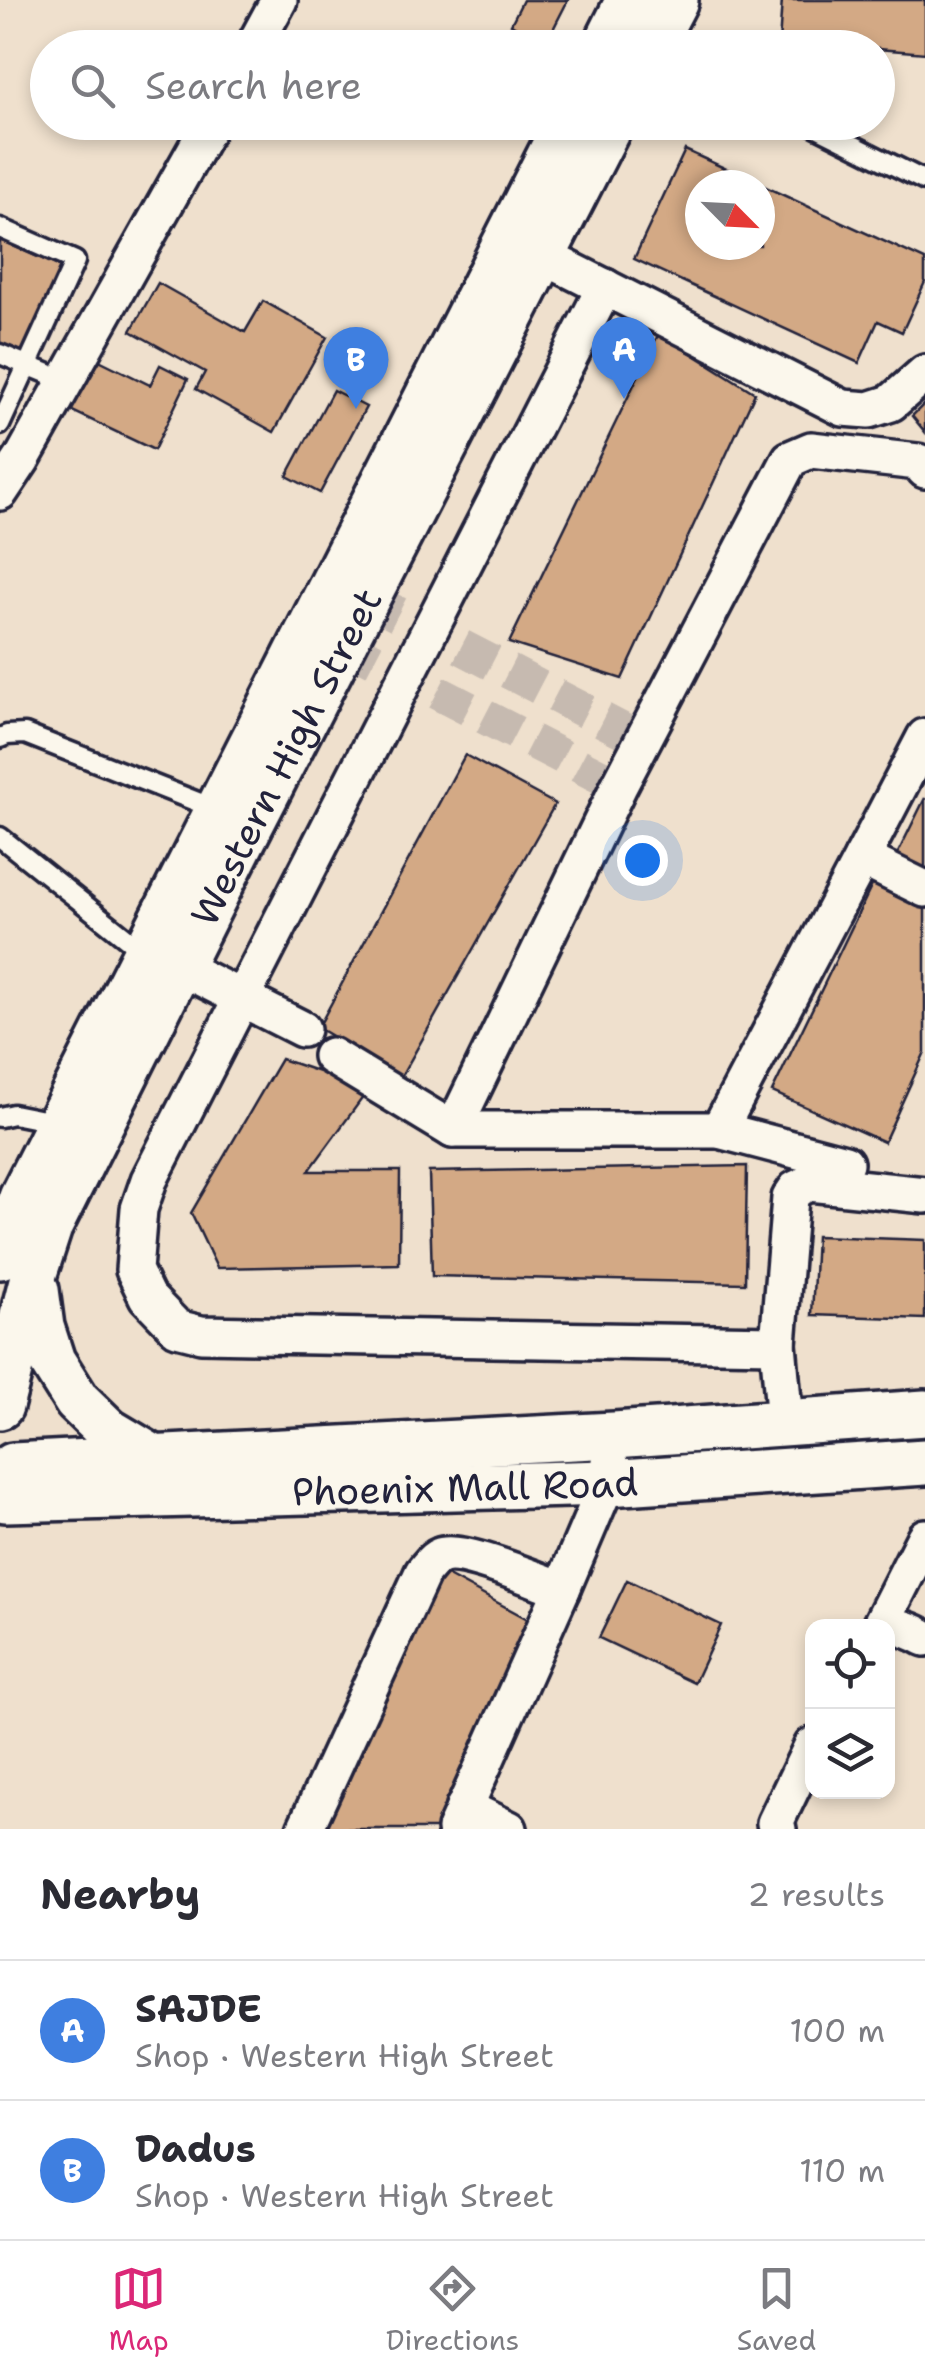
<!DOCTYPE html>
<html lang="en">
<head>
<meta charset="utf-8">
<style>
  :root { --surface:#fff; --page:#f7f7f7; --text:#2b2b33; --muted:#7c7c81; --line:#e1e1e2; --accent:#db2777 }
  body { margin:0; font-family:"Shantell Sans",sans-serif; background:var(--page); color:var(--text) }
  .controls { position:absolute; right:30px; bottom:30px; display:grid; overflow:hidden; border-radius:20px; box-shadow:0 5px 15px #0003 }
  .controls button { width:90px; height:90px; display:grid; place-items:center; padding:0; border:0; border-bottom:2px solid var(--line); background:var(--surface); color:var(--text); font:50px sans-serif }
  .compass { position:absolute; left:685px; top:170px; width:90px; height:90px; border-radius:50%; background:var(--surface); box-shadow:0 5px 15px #0003; rotate:114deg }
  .you { position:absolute; left:642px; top:860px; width:35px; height:35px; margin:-25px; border:8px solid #fff; border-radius:50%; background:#1a73e8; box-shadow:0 0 0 15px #1a73e833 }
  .badge { display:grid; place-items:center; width:65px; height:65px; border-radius:50%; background:var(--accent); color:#fff; font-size:32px; font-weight:700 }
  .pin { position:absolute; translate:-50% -82px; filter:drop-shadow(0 2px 5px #0008) }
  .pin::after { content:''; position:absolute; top:52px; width:35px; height:30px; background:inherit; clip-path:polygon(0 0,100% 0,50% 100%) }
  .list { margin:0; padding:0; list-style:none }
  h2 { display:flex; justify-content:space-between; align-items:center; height:130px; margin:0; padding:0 40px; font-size:42px }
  h2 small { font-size:32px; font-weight:400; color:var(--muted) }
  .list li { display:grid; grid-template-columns:65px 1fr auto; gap:30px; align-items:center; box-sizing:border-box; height:140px; padding:0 40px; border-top:2px solid var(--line) }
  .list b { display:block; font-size:38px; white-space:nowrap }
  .list p { margin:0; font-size:32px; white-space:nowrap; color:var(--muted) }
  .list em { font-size:32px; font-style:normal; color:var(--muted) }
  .icon { flex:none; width:55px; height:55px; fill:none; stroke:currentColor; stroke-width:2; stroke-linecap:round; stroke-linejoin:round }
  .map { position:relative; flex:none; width:925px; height:1829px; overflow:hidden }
  .search { position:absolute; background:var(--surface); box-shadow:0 5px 15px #0003; left:30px; right:30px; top:30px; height:110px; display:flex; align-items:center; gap:25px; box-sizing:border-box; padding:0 35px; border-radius:55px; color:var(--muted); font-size:38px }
  .sheet { height:410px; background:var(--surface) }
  nav { display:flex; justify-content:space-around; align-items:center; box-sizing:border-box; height:140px; border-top:2px solid var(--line); background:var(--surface); font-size:28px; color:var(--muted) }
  nav a { display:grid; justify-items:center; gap:5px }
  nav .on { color:var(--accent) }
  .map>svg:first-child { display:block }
</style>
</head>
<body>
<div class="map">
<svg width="925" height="1829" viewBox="0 0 925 1829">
  <rect width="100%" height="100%" fill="#efe0cd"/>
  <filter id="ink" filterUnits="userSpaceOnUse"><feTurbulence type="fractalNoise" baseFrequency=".01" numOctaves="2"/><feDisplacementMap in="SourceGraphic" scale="20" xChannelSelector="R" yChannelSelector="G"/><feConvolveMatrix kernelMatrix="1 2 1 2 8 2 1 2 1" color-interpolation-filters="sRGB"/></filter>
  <g filter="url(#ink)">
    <g fill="#d3a985" stroke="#22223b" stroke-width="2.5" fill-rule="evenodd">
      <path d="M523 0H568L546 43 511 24Z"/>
      <path d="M782 0H925V53L878 49V48L779 43Z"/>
      <path d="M685 150 925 260V282L902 332 878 321 859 363 634 259ZM700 185H760V245H700Z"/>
      <path d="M0 240 65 269 27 360 0 349Z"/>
      <path d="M158 283 245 332 263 301 327 337 274 432 196 389 205 372 131 331Z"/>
      <path d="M659 333 755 393 622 679 509 643Z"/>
      <path d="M95 358 150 385 160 365 188 379 154 450 70 410Z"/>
      <path d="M333 390 366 407 320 493 287 476Z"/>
      <path d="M925 403V432L912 416Z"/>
      <path d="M465 755 555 804 401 1077 318 1028Z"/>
      <path d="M925 798V876L894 861Z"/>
      <path d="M876 877 925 904V1052L884 1142 772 1092Z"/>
      <path d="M281 1059 369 1089 309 1171H400L399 1264 217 1268 191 1213Z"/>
      <path d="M747 1166 745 1283 432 1276 429 1172Z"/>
      <path d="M816 1236 925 1240V1319L812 1315Z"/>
      <path d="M439 1571 535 1623 436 1829H316Z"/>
      <path d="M627 1580 721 1625 694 1683 599 1638Z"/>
    </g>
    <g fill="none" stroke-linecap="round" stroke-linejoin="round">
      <g stroke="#c6bab0" stroke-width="35" stroke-dasharray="35 18" stroke-linecap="butt">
        <path d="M367 598 643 741"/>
        <path d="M343 644 619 786"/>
      </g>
      <defs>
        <g id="service">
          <path d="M807 122 925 181"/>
          <path d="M0 228 75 261 0 425"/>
          <path d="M0 354 66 381"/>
          <path d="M0 738 7 735 25 734 218 810"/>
          <path d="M0 837 144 952"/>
          <path d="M0 1117 13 1114 58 1123"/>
        </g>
        <g id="minor">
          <path d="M253 48 279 0"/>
          <path d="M543 256 843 408 869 410 891 403 925 373"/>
          <path d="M605 287 149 1180 139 1209 134 1270 147 1297 177 1328 201 1334 778 1344"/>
          <path d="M0 492 22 459 211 122"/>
          <path d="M862 858 925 737"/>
          <path d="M180 967 302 1029"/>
          <path d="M331 1056 453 1130H719L845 1163"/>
          <path d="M453 1130 619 786 790 459 811 450 918 462 925 470"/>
          <path d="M719 1130 862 858 925 889"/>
          <path d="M785 1422 778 1344 790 1198 796 1189 809 1183 925 1195"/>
          <path d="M880 1626 925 1537"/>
          <path d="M888 1628C900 1625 914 1632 925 1638"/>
          <path d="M464 1807 509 1829"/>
          <path d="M305 1829 423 1572C428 1567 432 1559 440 1556 460 1547 538 1581 562 1589"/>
          <path d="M455 1829 562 1589 607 1483 610 1462"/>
          <path d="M778 1829 775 1823 812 1746"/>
        </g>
        <g id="tertiary">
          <path d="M605 48 629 0"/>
          <path d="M650 48 675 0"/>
          <path d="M0 1256 22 1197 567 122"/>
          <path d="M36 1290 41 1327 52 1361 77 1401 108 1431 155 1459"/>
          <path id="s1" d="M0 1406 34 1273 49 1227 243 839 611 122"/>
          <path d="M13 1466 614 1435 925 1413"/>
          <path id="s2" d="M5 1499 607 1483 925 1462"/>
        </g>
      </defs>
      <use href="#service" stroke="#22223b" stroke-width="25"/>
      <use href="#minor" stroke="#22223b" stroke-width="42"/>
      <use href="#tertiary" stroke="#22223b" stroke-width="52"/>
      <use href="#service" stroke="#fbf7ec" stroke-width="18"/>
      <use href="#minor" stroke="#fbf7ec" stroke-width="35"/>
      <use href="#tertiary" stroke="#fbf7ec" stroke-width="45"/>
    </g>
  </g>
  <g text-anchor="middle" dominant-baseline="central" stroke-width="10" stroke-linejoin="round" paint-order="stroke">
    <g font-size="38" fill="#22223b" stroke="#fbf7ec">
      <text stroke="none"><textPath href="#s1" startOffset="712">Western High Street</textPath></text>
      <text stroke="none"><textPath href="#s2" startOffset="460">Phoenix Mall Road</textPath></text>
    </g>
  </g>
</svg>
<div class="controls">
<button><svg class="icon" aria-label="locate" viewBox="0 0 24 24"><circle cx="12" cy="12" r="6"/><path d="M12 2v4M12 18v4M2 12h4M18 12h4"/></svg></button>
<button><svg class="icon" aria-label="layers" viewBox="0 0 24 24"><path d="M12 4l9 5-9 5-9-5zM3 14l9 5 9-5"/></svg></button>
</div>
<svg class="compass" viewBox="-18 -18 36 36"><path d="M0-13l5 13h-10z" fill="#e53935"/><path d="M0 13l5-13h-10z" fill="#7c7c81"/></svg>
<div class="you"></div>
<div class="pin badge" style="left:624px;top:399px;background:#3f7fe0">A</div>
<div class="pin badge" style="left:356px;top:409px;background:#3f7fe0">B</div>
<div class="search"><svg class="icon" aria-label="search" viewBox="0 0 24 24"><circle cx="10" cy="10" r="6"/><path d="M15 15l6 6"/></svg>Search here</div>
</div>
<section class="sheet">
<h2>Nearby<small>2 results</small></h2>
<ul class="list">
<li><span class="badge" style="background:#3f7fe0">A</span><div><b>SAJDE</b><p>Shop · Western High Street</p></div><em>100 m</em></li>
<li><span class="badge" style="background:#3f7fe0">B</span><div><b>Dadus</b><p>Shop · Western High Street</p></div><em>110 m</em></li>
</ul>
</section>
<nav>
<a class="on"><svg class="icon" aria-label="map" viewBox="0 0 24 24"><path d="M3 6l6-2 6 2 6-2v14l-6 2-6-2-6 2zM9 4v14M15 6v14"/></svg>Map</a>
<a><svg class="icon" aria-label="directions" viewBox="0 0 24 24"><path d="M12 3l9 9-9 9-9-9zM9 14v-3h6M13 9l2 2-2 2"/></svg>Directions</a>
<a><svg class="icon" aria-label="saved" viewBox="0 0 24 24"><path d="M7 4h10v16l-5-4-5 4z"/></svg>Saved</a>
</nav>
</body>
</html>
